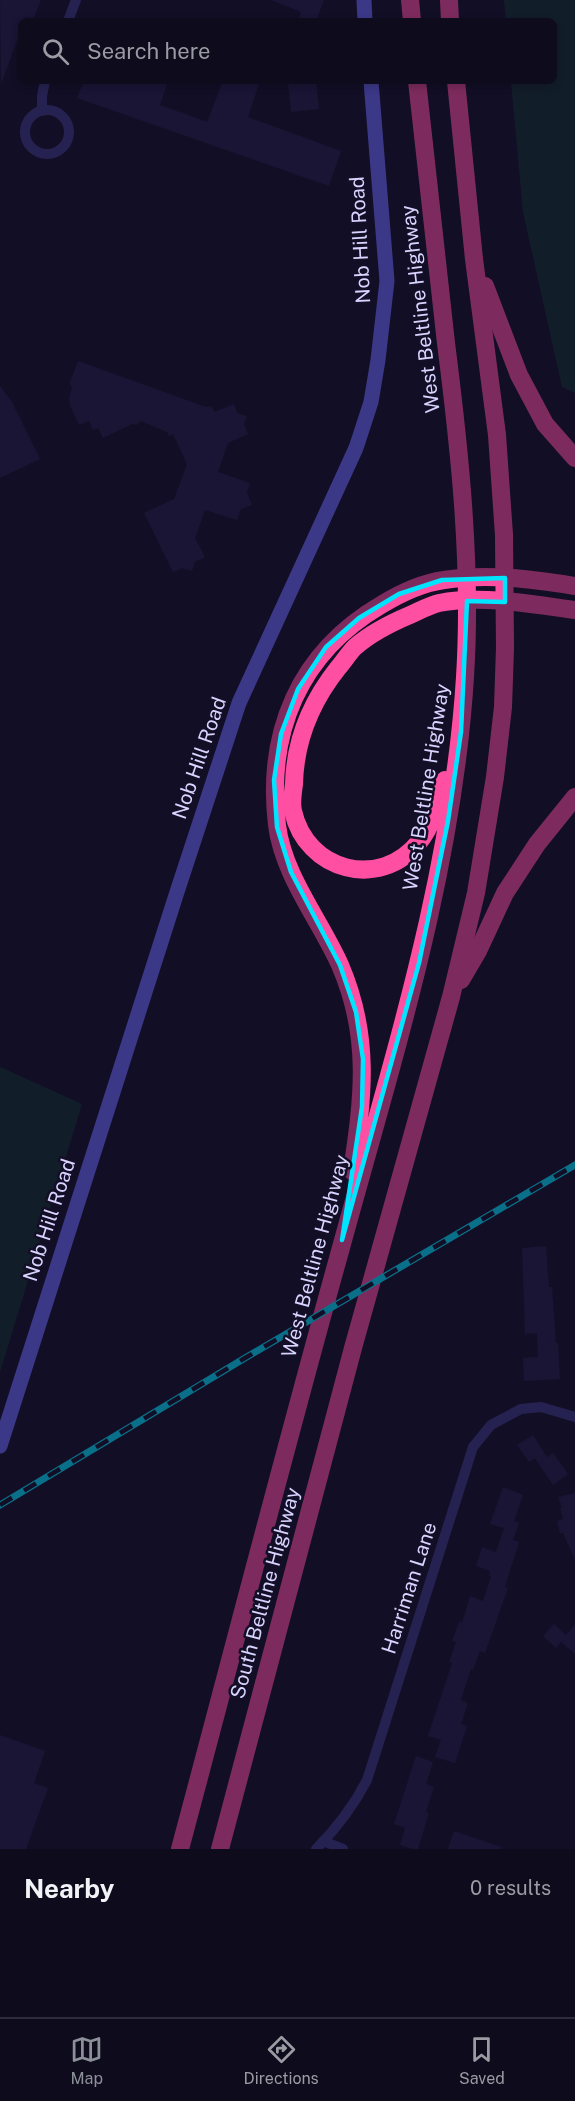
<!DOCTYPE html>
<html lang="en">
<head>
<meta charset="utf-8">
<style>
  :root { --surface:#0e0b1c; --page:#1c1929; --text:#f1f3f6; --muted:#9b9ba3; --line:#2e2b3b; --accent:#8c9099 }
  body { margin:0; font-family:"Public Sans",sans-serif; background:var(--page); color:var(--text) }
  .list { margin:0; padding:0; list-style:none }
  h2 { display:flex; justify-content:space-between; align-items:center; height:78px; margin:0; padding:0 24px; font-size:26px }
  h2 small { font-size:20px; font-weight:400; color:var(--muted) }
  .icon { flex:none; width:33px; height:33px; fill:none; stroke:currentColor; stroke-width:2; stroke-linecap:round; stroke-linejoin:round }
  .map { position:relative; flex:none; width:575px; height:1849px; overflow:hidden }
  .search { position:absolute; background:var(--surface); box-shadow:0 3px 9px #0003; left:18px; right:18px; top:18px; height:66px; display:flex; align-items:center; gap:15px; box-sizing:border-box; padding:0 21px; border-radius:9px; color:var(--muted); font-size:22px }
  .sheet { height:168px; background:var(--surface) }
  nav { display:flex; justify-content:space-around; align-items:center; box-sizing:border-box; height:84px; border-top:2px solid var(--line); background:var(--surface); font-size:16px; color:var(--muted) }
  nav a { display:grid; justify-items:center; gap:3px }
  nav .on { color:var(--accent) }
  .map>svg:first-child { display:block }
</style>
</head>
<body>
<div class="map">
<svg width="575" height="1849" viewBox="0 0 575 1849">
  <rect width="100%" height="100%" fill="#130f26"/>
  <g fill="#12302f">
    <path d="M504 0H575V393L562 387 523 212 511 81H554V21H506Z"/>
    <path d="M0 1067 82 1104 0 1372Z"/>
  </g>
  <g fill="#241b47">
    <path d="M0 0H41L33 20 26 17 25 21H21V30L1 84Z"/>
    <path d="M271 0H324L316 21H298L301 12Z"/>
    <path d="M84 81H168L160 105 207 122 223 81H260L248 117 341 151 329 186 77 98Z"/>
    <path d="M316 81 319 109 291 112 288 83Z"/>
    <path d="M78 361 206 407 212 406 214 412 234 404 237 413 247 416 244 424 248 434 228 443 218 472 250 483 247 493 252 505 241 509 237 520 205 510 195 538 205 557 195 562 192 571 182 568 173 572 144 513 174 499 187 464 173 434 169 436 167 432 141 421 137 425 132 424 103 438 98 428 93 430 89 421 79 425 70 405 69 397 72 389 70 382Z"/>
    <path d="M0 386 12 402 40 459 0 478Z"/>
    <path d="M546 1246 549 1287H552L556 1343H558L560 1379 524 1381 523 1358 538 1357 537 1333 525 1334 522 1248Z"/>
    <path d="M533 1435 547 1457 553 1453 568 1474 553 1485 535 1458 529 1462 517 1445Z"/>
    <path d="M503 1487 523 1495 514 1521 519 1523 513 1540 519 1542 505 1587 508 1588 485 1653 480 1651 473 1670 471 1669 461 1700 468 1703 461 1724 467 1726 455 1763 435 1757 441 1740 428 1736 452 1663 449 1662 456 1642 452 1641 459 1622 462 1623 470 1596 483 1601 491 1576 489 1575 490 1571 476 1566 482 1547 496 1552 504 1528 490 1524Z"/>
    <path d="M575 1493V1560L563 1533H560L557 1521 563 1519 560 1507 562 1508 558 1497Z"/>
    <path d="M554 1624 566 1635 575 1625V1654L561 1642 556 1648 543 1636Z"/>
    <path d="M0 1735 45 1751 34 1783 48 1788 26 1849H0Z"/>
    <path d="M416 1756 433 1762 426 1784 434 1787 426 1812 429 1813 418 1849H413L400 1845 405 1828 394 1824Z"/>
    <path d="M454 1831 501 1847V1849H448Z"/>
  </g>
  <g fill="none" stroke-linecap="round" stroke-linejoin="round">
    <g stroke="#3d3a85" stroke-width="10">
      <path d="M68 21 76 0"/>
      <circle cx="47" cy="132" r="22"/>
      <path d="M42 111V96L45 81"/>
      <path d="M323 1841 343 1849"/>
      <path d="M316 1849C337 1828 353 1807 367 1780L473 1447 491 1425 521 1409 541 1407 575 1417"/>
    </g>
    <g stroke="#6f6bff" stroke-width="15">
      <path d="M364 0 365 21"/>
      <path d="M0 1446 177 892 239 703 356 448 371 402 378 360 387 281 371 81"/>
    </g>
    <g stroke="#ff4fa3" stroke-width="18">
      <path d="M410 0 412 21"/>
      <path d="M449 0 450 21"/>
      <path d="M485 286 519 375 545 424 575 458"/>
      <path d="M445 780C439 800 433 825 419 842 380 891 306 871 293 811 291 803 293 792 294 784 295 740 311 702 338 668 344 661 349 653 355 647 371 633 391 623 410 615 419 611 430 605 439 603 483 595 531 604 575 610"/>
      <path d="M461 980 478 951 505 893 537 844 575 797"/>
      <path d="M352 1171C363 1097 371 1037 340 965 320 920 283 875 277 825 266 732 299 653 381 605 399 594 422 583 444 580 487 573 532 579 575 586"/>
      <path d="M180 1849C234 1647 286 1445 342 1244 393 1058 453 871 465 677 472 566 460 453 446 343 436 255 426 168 417 81"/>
      <path d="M220 1849 353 1348 451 997 476 893 495 777 503 707 505 648 504 535 497 435 474 259 456 81"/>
    </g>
    <defs>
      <path id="rail" d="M0 1505 245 1358 575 1165"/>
    </defs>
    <use href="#rail" stroke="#00e5ff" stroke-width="7"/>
    <use href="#rail" stroke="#130f26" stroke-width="4.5" stroke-dasharray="14" stroke-linecap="butt"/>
  </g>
  <path d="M0 0H575V1849H0ZM505 578V602L467 601 461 732 448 821 419 963 342 1240 362 1107 363 1059 356 1012 340 965 291 872 277 827 274 780 281 734 298 689 326 647 359 618 399 594 442 580Z" fill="#130f26" fill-opacity=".55" fill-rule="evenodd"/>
  <path fill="none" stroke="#00e5ff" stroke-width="4.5" stroke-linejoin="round" d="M505 578V602L467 601 461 732 448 821 419 963 342 1240 362 1107 363 1059 356 1012 340 965 291 872 277 827 274 780 281 734 298 689 326 647 359 618 399 594 442 580Z"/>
  <g text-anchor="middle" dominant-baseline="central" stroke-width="5" stroke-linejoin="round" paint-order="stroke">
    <g font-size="20" fill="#d9d4ff" stroke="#130f26">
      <text transform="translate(360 240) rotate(-93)">Nob Hill Road</text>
      <text transform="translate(420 309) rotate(-97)">West Beltline Highway</text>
      <text transform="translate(199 758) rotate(-71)">Nob Hill Road</text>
      <text transform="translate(426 787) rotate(-81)">West Beltline Highway</text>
      <text transform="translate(49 1220) rotate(-72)">Nob Hill Road</text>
      <text transform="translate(315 1256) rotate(-75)">West Beltline Highway</text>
      <text transform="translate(409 1588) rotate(-72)">Harriman Lane</text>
      <text transform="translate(265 1593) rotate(-75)">South Beltline Highway</text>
    </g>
  </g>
</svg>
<div class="search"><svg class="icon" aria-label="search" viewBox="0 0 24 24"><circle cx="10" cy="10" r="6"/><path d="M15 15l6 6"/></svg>Search here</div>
</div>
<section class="sheet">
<h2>Nearby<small>0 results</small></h2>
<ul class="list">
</ul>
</section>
<nav>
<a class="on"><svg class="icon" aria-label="map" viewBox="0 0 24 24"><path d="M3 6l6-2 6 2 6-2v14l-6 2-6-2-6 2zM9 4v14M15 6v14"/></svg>Map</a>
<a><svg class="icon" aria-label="directions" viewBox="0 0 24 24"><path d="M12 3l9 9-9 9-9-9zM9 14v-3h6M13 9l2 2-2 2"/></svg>Directions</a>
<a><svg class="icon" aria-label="saved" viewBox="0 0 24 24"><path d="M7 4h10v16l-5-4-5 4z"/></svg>Saved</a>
</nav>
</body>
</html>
